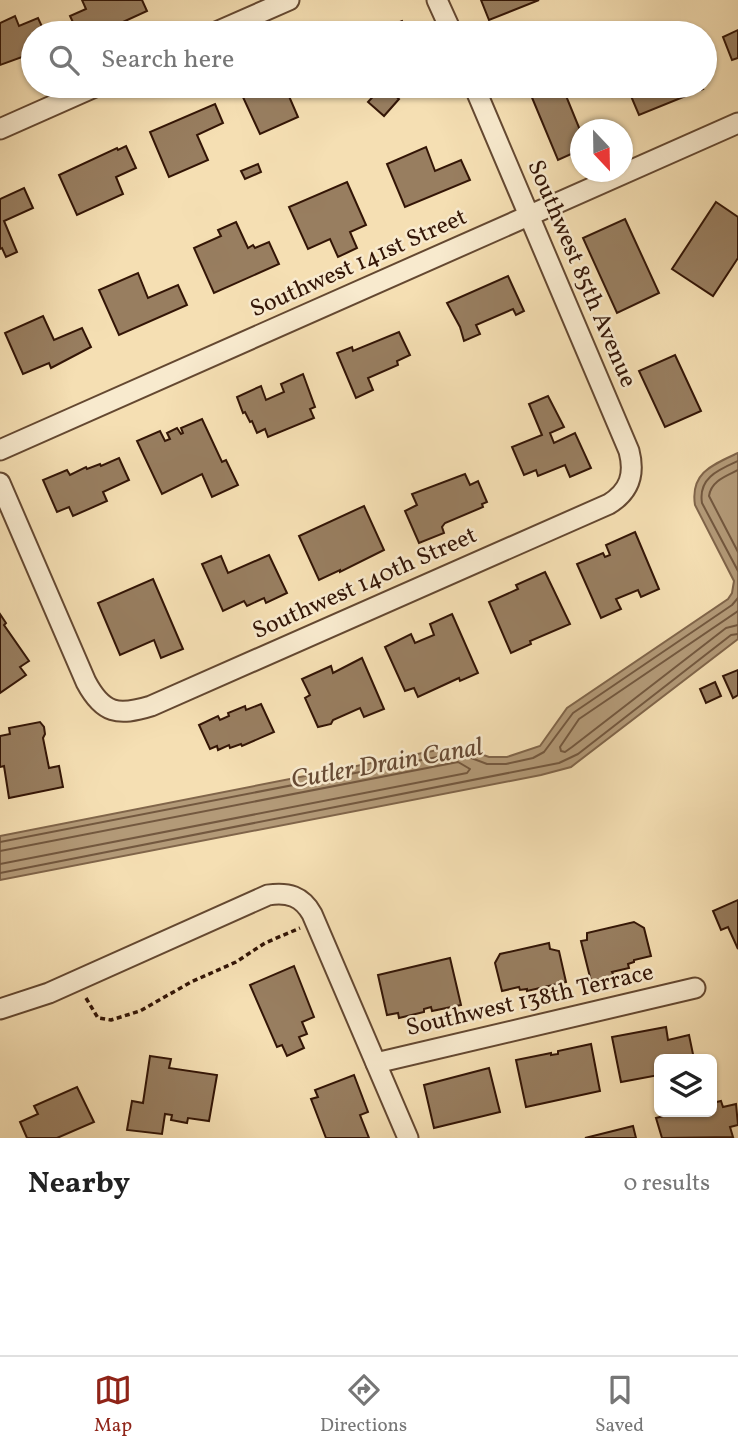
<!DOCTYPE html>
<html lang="en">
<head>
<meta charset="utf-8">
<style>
  :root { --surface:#fff; --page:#f6f6f6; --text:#222; --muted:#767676; --line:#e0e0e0; --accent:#8f2418 }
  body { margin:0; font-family:Vollkorn,serif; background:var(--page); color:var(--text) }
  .controls { position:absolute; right:21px; bottom:21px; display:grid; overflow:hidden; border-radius:10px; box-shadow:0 2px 5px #0004 }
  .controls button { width:63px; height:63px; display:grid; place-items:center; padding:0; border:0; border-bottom:2px solid var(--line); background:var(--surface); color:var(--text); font:35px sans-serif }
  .compass { position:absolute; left:570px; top:119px; width:63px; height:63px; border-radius:50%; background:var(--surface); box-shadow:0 2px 5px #0004; rotate:158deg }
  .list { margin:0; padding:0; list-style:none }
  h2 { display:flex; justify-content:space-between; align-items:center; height:91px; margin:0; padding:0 28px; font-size:30px }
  h2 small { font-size:23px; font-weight:400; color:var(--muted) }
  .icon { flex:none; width:38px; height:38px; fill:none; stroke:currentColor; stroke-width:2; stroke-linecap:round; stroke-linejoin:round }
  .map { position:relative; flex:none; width:738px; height:1138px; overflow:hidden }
  .search { position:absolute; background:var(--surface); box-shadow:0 2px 5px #0004; left:21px; right:21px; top:21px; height:77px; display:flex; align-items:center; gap:18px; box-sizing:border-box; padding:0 24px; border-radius:38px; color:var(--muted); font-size:26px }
  .sheet { height:217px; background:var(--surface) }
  nav { display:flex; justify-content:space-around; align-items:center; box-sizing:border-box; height:98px; border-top:2px solid var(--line); background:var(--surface); font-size:19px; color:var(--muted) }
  nav a { display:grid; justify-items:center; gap:4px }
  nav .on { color:var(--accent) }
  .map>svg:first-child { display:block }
</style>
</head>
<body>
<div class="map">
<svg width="738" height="1138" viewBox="0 0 738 1138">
  <rect width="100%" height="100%" fill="#f5dfb3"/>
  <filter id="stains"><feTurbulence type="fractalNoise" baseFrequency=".00286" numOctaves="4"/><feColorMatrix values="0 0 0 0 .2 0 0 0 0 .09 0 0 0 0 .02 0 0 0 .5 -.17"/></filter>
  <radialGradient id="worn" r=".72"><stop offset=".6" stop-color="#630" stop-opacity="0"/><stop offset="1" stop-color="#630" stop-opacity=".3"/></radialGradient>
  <path fill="#b39a78" stroke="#80654a" stroke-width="2" d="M738 453V639L571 767 541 775 0 880V836L458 746 489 757H507L540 746 567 708 728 599 732 593 734 581 695 505C690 473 712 465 738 453Z"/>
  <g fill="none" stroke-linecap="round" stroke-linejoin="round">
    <g stroke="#73583f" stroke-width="2">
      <path d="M738 461C718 470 698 478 702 503L738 571"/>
      <path d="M738 470C726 476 711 481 709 496L738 552"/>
      <path d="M738 611 579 719 560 747 561 751 565 752 572 747 726 628 738 625"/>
      <path d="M0 842 458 753 487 764H506L533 758 544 752 573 713 732 605 738 598"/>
      <path d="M0 851 458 762 470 769 467 773 0 864"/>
      <path d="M0 873 559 763 578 754 731 635 738 634"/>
    </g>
  </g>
  <g fill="#987e60" stroke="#331506" stroke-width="2">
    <path d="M82 0H142L147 11 99 33H78L70 16 86 9Z"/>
    <path d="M481 0H539L489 20Z"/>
    <path d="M15 16 19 26 38 18 45 33H33V53L0 65V23Z"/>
    <path d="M402 21 408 33H374Z"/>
    <path d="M738 30V58L732 60 723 37Z"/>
    <path d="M263 86H308L288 94 298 117 260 134 242 95Z"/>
    <path d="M534 86H562L580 130V150L558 160 528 88Z"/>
    <path d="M637 86H701L703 89 639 115 628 89Z"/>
    <path d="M380 89 385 94 388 90 399 99 384 116 368 102Z"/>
    <path d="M215 104 223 123 197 135 208 160 169 177 150 132Z"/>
    <path d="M126 146 136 168 116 177 123 194 77 215 59 175 117 148 118 150Z"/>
    <path d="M426 147 435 171 461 160 470 180 405 207 387 164Z"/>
    <path d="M258 164 261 172 245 179 241 171Z"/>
    <path d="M347 182 366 225 350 232 357 248 338 257 330 239 308 249 289 207Z"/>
    <path d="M24 188 33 208 4 221 17 252 6 257 2 248 0 249V199Z"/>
    <path d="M716 202 738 217V258L713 296 672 269Z"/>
    <path d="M625 219 659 293 617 313 583 238Z"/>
    <path d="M236 222 248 248 253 245 255 248 269 242 279 264 214 293 194 248 221 236 218 230Z"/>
    <path d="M138 273 148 298 178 285 187 305 119 335 99 290Z"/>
    <path d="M508 276 524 311 516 315 513 309 476 325 480 334 464 341 460 327 447 303Z"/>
    <path d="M43 316 54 340 82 328 91 347 51 368 49 363 23 374 5 333Z"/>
    <path d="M399 332 410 355 397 361 398 365 368 378 373 390 356 398 337 353 352 347 353 351Z"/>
    <path d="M675 355 701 411 665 427 639 371Z"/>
    <path d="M303 374 315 407 310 409 314 418 268 437 265 429 257 433 252 421 250 422 245 412 243 413 237 397 261 386 266 400 284 392 281 384Z"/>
    <path d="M548 396 564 427 550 433 554 443 575 433 591 468 570 477 565 465 538 476 536 470 524 475 512 447 542 435 529 404Z"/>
    <path d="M202 419 222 462 226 460 238 485 212 497 202 474 162 494 137 441 160 431 165 441 170 439 167 433 177 428 181 434 183 433 181 428Z"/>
    <path d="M119 458 129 480 103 492 107 501 73 516 69 507 57 512 43 480 67 470 70 475 86 467 87 469 100 464 101 466Z"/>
    <path d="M465 474 470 485 478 481 487 502 482 504 483 507 445 523 442 527 444 533 419 543 405 511 417 505 412 494Z"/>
    <path d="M364 506 384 550 340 572V570L319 580 299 536Z"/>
    <path d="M635 532 659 589 641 597 638 590 616 599 621 609 601 618 577 564 603 553 605 557 610 555 606 545Z"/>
    <path d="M269 555 287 593 266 603 264 598 247 606 244 601 223 611 202 564 221 556 228 573Z"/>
    <path d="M545 572 570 624 530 641 531 644 511 653 489 602 518 589 516 585Z"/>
    <path d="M153 579 183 649 161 658 154 640 120 655 98 603Z"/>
    <path d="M0 614 6 623 4 625 29 661 20 667 26 675 0 693Z"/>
    <path d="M452 614 478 673 460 681 459 678 418 697 414 688 405 691 385 647 411 634 415 643 434 635 430 624Z"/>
    <path d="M362 658 384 709 364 717 360 708 333 720 331 724 318 727 305 698 310 695 302 679 331 666 333 673Z"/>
    <path d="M738 670V695L733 698 723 676Z"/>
    <path d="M715 682 721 696 706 703 700 689Z"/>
    <path d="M261 704 274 732 242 746 241 744 230 748 229 745 218 750 217 746 210 749 199 725 218 716 220 720 229 716 228 713 245 706 246 710Z"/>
    <path d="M40 722 44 727 45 734 43 738 49 768 59 766 63 787 9 798 4 766 0 767V736L10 734 9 728Z"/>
    <path d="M738 900V949L728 927 721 930 713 911Z"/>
    <path d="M634 922 644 928 651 956 634 960V962L628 964 629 968 612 972 614 976 591 981 581 941 587 940V933Z"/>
    <path d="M549 943 550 949 559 951 566 982 527 991V989L520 990 519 987 502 991 495 963 500 954Z"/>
    <path d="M450 958 461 1005 432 1011 431 1007 424 1009V1012L399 1018 398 1013 387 1015 378 975Z"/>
    <path d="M294 966 314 1017 302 1022 307 1034 299 1037 304 1048 287 1056 282 1045 277 1047 250 985Z"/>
    <path d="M666 1027 668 1040 689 1035 694 1059H659V1075L621 1082 612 1037Z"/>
    <path d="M591 1044 600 1091 526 1107 516 1060 551 1053V1055L558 1054V1051Z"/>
    <path d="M150 1056 171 1059 169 1068 217 1075 209 1121 188 1118 187 1123 171 1120 172 1115 165 1114 162 1134 127 1130 132 1101 143 1103Z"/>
    <path d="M489 1068 500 1112 434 1128 424 1085Z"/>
    <path d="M354 1075 368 1112 360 1115 369 1138H326L311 1099 318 1097 315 1090Z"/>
    <path d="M77 1087 94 1122 57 1138H27L20 1122 38 1114 34 1106Z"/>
    <path d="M721 1101 723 1107 736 1104 738 1125 730 1127 733 1137 662 1138 656 1118 679 1112H712V1103Z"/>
    <path d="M633 1126 636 1138H585Z"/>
  </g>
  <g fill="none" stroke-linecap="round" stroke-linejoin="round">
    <defs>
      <g id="minor">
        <path d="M437 0 452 33"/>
        <path d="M214 33 289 0"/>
        <path d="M0 129 97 86"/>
        <path d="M0 450 738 123"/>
        <path d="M0 483 86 682C103 714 118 716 151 706L609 504C630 491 635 474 629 451L474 86"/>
        <path d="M0 1009 49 993 268 895C288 892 302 896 312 914L408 1138"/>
        <path d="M376 1063 695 988"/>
      </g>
    </defs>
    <use href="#minor" stroke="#644831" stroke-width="23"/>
    <path stroke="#331506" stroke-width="3.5" stroke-dasharray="5 3.5" stroke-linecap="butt" d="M86 998 98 1018 111 1020 140 1011 191 982 236 962 265 943 300 928"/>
    <use href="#minor" stroke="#f8eace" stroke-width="19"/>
  </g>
  <g text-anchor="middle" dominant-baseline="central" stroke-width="5" stroke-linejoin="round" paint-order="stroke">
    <g font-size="24" fill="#331506" stroke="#f8eace">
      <text transform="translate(359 264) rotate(-24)">Southwest 141st Street</text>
      <text transform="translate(581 274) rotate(67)">Southwest 85th Avenue</text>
      <text transform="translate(365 584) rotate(-24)">Southwest 140th Street</text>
      <text transform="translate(530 1001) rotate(-13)">Southwest 138th Terrace</text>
    </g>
    <g font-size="26" font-style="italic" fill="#664a34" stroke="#f8eace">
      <text transform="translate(387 764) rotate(-10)">Cutler Drain Canal</text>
    </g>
  </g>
  <rect width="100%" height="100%" filter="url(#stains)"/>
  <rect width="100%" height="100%" fill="url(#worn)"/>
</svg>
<div class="controls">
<button><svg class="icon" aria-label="layers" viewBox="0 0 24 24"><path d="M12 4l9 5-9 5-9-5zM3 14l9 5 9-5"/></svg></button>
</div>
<svg class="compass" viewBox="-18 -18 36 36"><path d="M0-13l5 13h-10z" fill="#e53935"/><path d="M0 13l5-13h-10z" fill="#767676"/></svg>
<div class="search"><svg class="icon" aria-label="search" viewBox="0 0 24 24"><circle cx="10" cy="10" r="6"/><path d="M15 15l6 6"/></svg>Search here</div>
</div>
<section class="sheet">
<h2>Nearby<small>0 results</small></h2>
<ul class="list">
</ul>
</section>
<nav>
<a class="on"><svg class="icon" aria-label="map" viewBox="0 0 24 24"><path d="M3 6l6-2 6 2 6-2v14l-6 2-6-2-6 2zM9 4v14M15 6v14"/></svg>Map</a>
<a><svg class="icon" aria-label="directions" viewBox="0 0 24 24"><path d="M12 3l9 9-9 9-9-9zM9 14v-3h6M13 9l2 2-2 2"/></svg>Directions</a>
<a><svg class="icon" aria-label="saved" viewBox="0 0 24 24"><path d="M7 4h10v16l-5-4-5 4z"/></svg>Saved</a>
</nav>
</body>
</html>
